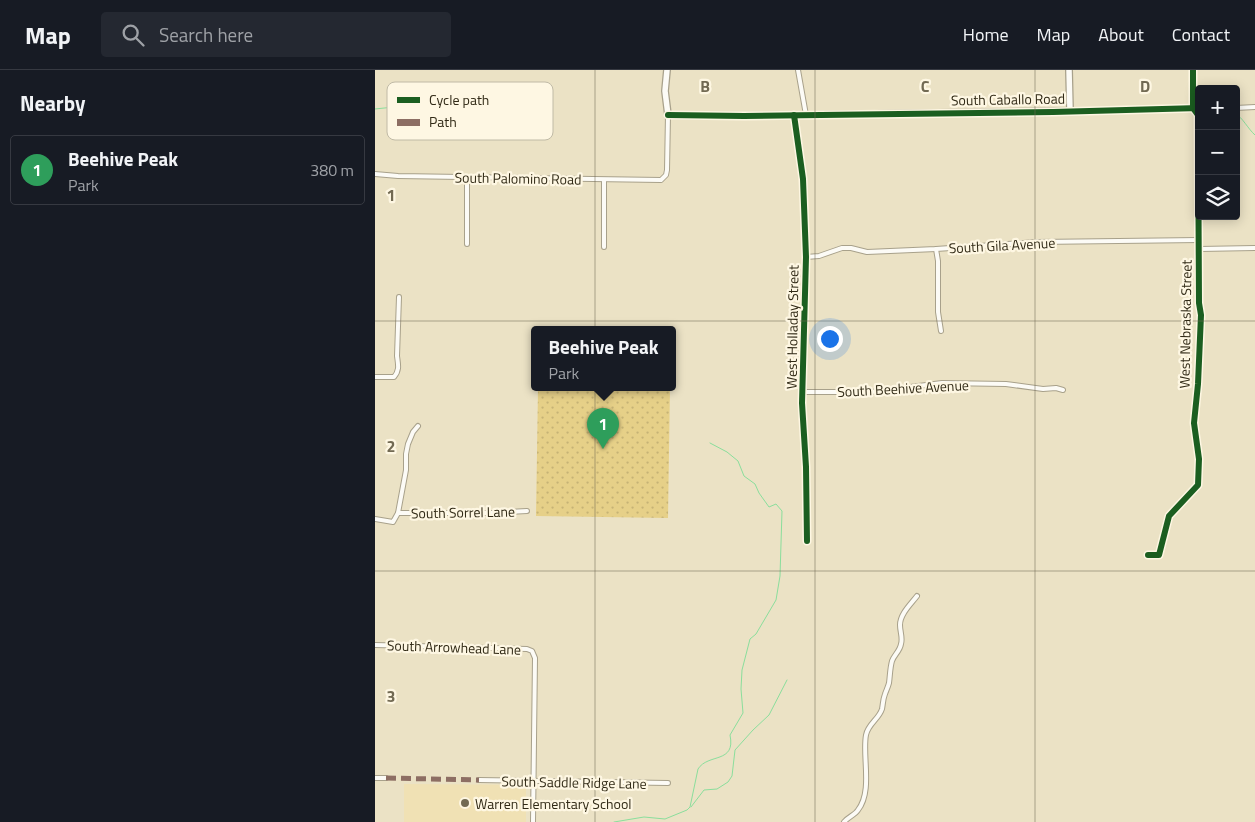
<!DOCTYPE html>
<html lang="en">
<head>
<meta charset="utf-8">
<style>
  :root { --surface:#171b24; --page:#242831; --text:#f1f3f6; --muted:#9ea1a6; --line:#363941; --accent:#726a53 }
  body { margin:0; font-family:"Titillium Web",sans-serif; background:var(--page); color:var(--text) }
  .controls { position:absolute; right:15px; top:15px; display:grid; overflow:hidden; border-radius:5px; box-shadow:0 2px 12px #0003 }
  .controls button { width:45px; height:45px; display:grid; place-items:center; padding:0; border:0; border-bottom:1px solid var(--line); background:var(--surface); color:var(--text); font:25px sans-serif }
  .you { position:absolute; left:454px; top:268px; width:18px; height:18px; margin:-12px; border:4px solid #fff; border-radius:50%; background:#1a73e8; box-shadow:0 0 0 8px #1a73e833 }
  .badge { display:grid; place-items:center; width:32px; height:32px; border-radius:50%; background:var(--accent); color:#fff; font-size:16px; font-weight:700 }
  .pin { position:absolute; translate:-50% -41px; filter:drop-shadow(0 1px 2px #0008) }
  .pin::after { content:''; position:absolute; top:26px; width:18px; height:15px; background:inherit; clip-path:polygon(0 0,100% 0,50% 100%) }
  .popup { position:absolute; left:156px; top:256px; width:145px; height:65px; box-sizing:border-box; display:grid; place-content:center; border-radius:5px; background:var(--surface); filter:drop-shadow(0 1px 4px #0005); font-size:16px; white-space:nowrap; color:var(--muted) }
  .popup b { font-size:19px; color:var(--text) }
  .popup::after { content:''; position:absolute; left:50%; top:100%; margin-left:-10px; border:10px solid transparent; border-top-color:var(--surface) }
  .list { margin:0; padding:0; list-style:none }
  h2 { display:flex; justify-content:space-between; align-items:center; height:65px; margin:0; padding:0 20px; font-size:21px }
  h2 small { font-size:16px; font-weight:400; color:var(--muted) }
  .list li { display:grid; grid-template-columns:32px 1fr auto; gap:15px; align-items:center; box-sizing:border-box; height:70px; margin:0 10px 10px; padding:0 10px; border:1px solid var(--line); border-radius:5px }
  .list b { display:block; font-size:19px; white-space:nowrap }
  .list p { margin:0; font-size:16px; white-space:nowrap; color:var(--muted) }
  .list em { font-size:16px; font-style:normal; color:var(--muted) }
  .icon { flex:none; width:28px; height:28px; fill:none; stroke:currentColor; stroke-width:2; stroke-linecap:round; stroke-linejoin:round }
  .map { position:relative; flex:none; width:880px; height:752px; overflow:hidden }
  header { display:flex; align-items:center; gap:30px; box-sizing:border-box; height:70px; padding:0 25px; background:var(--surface); border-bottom:1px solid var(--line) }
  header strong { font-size:24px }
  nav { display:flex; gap:28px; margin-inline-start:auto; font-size:18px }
  .search { width:350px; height:45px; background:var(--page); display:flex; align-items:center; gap:12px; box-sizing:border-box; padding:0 18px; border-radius:5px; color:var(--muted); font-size:19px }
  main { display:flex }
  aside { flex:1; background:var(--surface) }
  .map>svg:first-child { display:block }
</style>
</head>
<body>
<header>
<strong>Map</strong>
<div class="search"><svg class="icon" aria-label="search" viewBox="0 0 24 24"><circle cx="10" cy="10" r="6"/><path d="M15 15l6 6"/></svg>Search here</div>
<nav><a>Home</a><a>Map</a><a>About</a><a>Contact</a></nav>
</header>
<main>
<aside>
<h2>Nearby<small></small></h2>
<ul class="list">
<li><span class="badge" style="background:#2e9e5b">1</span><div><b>Beehive Peak</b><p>Park</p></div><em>380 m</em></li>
</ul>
</aside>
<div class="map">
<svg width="880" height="752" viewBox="0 0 880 752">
  <defs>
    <pattern id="green-dots" width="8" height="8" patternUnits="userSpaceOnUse" patternTransform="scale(1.25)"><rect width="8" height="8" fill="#e6d088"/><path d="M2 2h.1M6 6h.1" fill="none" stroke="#c6b375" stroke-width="1.8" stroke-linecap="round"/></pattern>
  </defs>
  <rect width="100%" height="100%" fill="#ebe2c5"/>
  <path fill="#f0e1b4" d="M29 714 151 715V752H29Z"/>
  <path fill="url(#green-dots)" d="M163 318H295L293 448 161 446Z"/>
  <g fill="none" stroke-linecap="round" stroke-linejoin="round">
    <g stroke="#8ade9c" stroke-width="1">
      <path d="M0 39 38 35 84 32"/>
      <path d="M861 44C868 48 873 59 880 65"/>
      <path d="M316 737 329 720 342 719 353 712 357 706 360 680 378 660 394 645 412 610"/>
      <path d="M239 752 269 747 290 749 312 740 315 737 323 699C333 683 361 694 355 665L368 643 366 619 367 600 375 569 381 564 401 530 405 506 407 441 401 434 394 437 384 423 380 414 369 406 363 391 352 382 335 373"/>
    </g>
    <defs>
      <g id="street">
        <path d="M423 0 431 45"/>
        <path d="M861 38 880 37"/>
        <path d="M695 41 824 38"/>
        <path d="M419 45 428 109 431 187 427 333 431 397 432 471"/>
        <path d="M0 104 23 106 286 110 291 105 292 100 293 45"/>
        <path d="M229 110V177"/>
        <path d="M92 174V107"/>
        <path d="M561 179 563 191V242L566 261"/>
        <path d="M824 179 880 178"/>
        <path d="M431 187 444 186 467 178H476L492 182 561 179 663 172 824 170"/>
        <path d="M0 307H19C25 300 23 294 22 286L24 227"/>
        <path d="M428 322H496L567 313 631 314 668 319 681 318 688 320"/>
        <path d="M23 443 31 400V384L33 374 38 362 43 356"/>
        <path d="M0 449 18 452 23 443H118L152 441"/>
        <path d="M773 485H784L794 446 823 415 824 389 819 353 823 314 826 245 824 233 823 45 818 38V0"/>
        <path d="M0 575 152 579 157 581 160 588 158 752"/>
        <path d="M0 708H11"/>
        <path d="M104 710 293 713"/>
        <path d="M469 752C473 747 480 745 483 740 498 721 487 686 491 665 493 654 504 649 507 639 508 634 508 629 510 624 511 621 513 617 514 613 515 606 515 598 517 591 519 585 525 581 526 574 528 568 525 562 525 555 525 544 536 534 542 526"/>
      </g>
      <path id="secondary" d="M292 0 290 21 293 45 369 46 695 41 694 0"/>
    </defs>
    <use href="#street" stroke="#a8a18b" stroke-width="6"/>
    <use href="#secondary" stroke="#a8a18b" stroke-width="8"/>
    <use href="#street" stroke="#fcfbf6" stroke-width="4"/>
    <use href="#secondary" stroke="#fcfbf6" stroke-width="5.5"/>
    <path stroke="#8d6e63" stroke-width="5" stroke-dasharray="10 5" stroke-linecap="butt" d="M11 708 104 710"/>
    <defs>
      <g id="cycleway">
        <path d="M293 45 369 46 678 42 824 38"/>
        <path d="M419 45 428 109 431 187 427 333 431 397 432 471"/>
        <path d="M773 485H784L794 446 823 415 824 389 819 353 823 314 826 245 824 233 823 45 818 38V0"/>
      </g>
    </defs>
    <use href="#cycleway" stroke="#fef7e3" stroke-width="9"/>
    <use href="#cycleway" stroke="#1b5e20" stroke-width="6"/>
  </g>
  <path fill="none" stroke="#726a53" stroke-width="1" stroke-opacity="0.55" d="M220 0V752M440 0V752M660 0V752M0 251H880M0 501H880"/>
  <circle fill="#726a53" stroke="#fef7e3" stroke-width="2" cx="90" cy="733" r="5"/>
  <g text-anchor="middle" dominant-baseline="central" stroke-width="4.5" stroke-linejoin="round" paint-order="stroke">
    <g font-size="14" fill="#312a16" stroke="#fef7e3">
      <text transform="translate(633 29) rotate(-1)">South Caballo Road</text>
      <text transform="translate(143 108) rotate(1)">South Palomino Road</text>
      <text transform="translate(627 175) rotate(-3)">South Gila Avenue</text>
      <text transform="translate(810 254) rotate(-89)">West Nebraska Street</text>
      <text transform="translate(417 257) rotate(-89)">West Holladay Street</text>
      <text transform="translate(528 318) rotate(-3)">South Beehive Avenue</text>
      <text transform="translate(88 442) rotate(-1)">South Sorrel Lane</text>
      <text transform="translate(79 577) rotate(2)">South Arrowhead Lane</text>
      <text transform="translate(199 712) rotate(1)">South Saddle Ridge Lane</text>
    </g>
    <g font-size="14" fill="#312a16" stroke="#fef7e3" text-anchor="start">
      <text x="100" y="733">Warren Elementary School</text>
    </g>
  </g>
  <rect x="12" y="12" width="166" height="58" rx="8" fill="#fef7e3" stroke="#c0baa6" stroke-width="1"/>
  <rect x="22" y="27" width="23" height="6" fill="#1b5e20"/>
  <rect x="22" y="49" width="23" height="7" fill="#8d6e63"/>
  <g font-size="14" fill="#312a16">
    <text x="54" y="35">Cycle path</text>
    <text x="54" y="57">Path</text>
  </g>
  <g font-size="16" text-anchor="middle" font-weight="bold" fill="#726a53" stroke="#fef7e3" stroke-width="4.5" stroke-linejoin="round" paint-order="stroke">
    <text x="330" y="22">B</text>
    <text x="550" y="22">C</text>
    <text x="770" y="22">D</text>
    <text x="16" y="131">1</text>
    <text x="16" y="382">2</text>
    <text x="16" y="632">3</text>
  </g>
</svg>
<div class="controls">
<button>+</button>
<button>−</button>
<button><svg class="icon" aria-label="layers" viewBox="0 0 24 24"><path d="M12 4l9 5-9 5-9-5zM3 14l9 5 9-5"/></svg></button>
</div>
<div class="you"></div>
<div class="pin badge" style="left:228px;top:379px;background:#2e9e5b">1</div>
<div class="popup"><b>Beehive Peak</b>Park</div>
</div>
</main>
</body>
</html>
